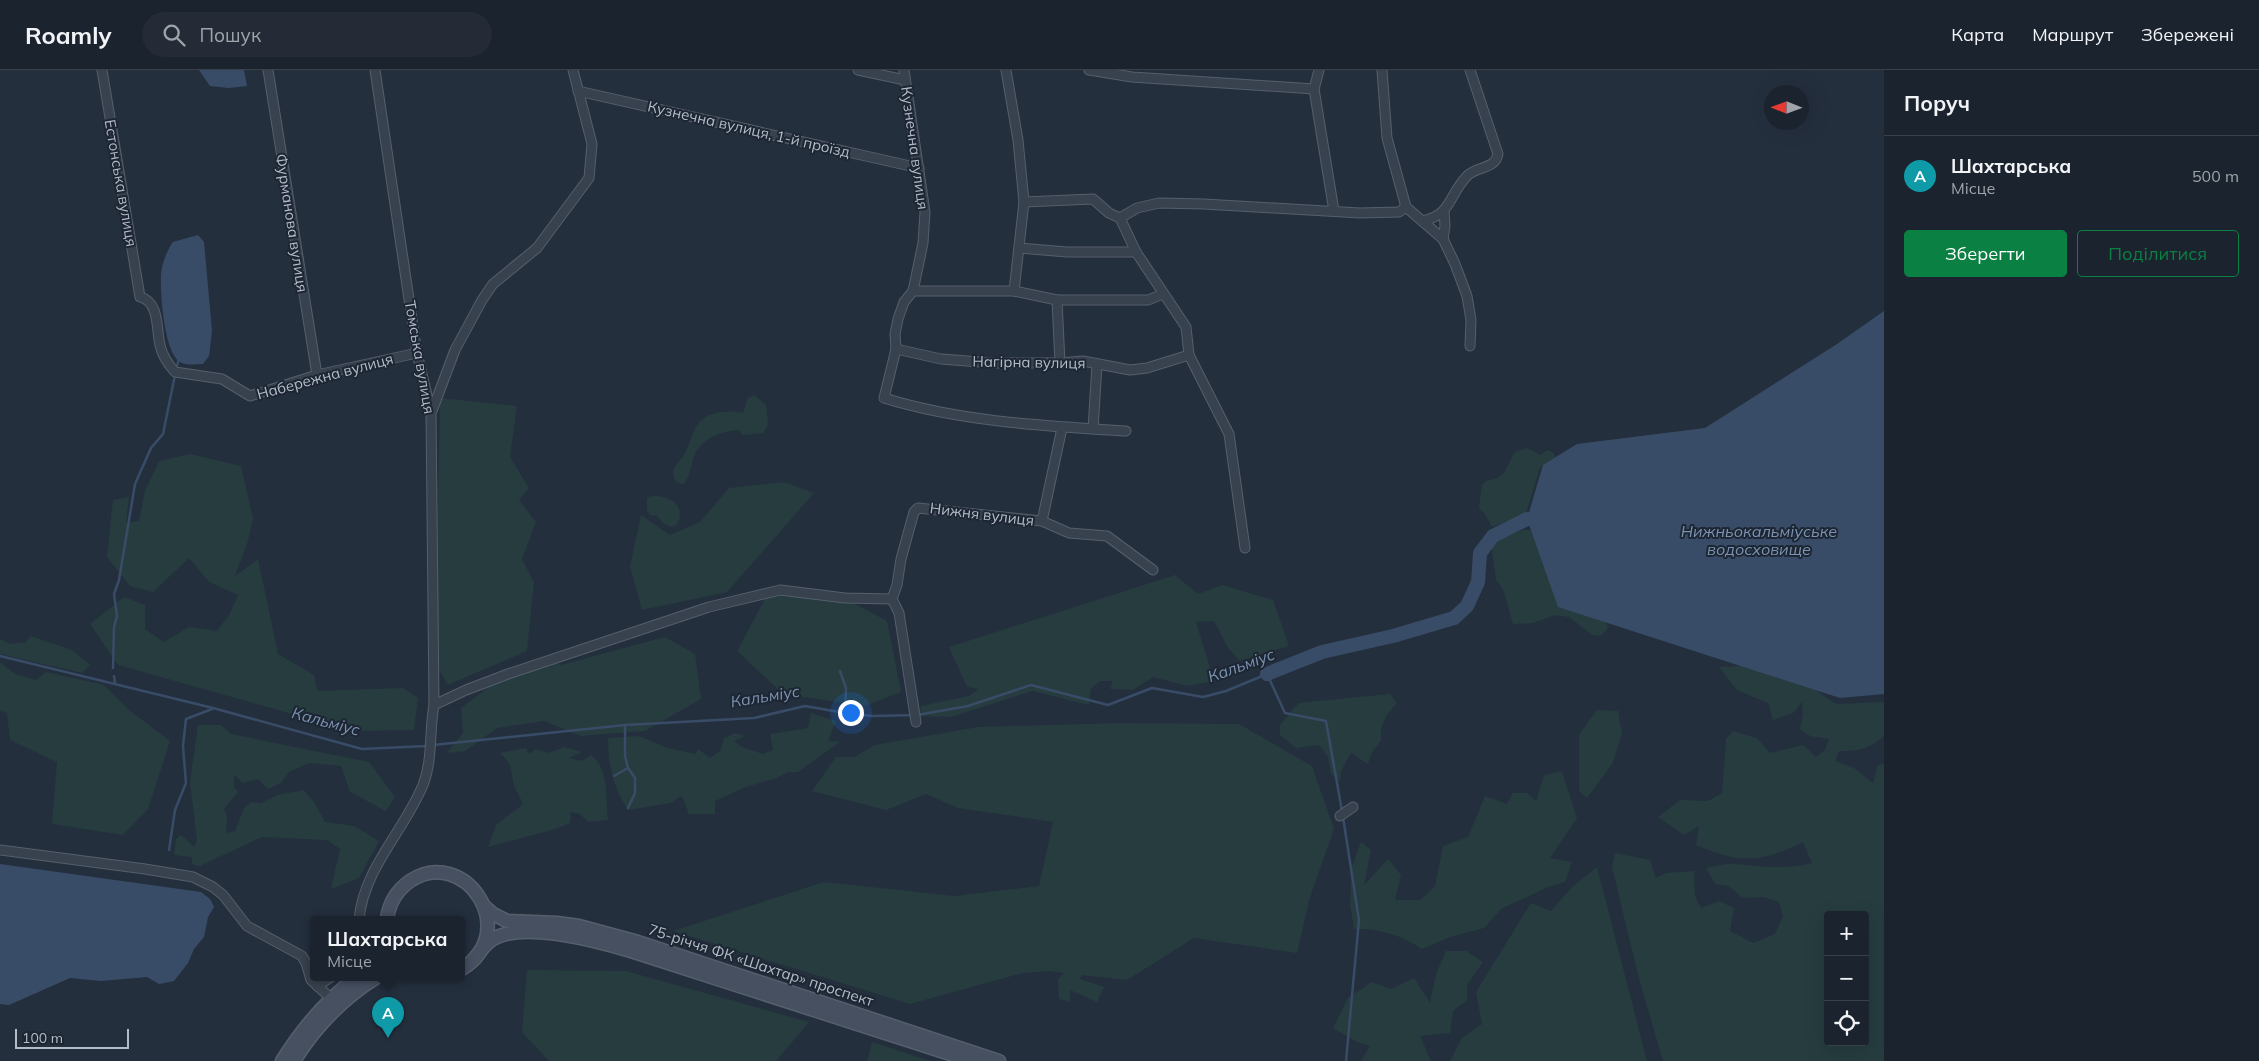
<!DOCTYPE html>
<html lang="uk">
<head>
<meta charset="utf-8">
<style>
  :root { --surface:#1b232e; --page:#242b36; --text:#f1f3f6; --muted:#a0a4aa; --line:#39404a; --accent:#0b8043 }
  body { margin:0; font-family:Mulish,sans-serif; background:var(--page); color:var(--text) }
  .controls { position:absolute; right:15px; bottom:15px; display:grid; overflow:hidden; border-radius:5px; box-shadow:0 5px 20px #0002 }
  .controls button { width:45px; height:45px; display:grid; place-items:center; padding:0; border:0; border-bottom:1px solid var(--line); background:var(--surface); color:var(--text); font:25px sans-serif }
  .compass { position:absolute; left:1764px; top:15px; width:45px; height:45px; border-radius:50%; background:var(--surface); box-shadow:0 5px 20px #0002; rotate:271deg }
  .scale { position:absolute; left:15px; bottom:12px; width:114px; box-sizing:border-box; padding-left:5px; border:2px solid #b4bcc9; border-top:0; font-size:14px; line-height:18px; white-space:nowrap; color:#b4bcc9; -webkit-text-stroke:4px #1d2633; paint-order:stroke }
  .you { position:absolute; left:850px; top:642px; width:18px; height:18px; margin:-12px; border:4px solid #fff; border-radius:50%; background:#1a73e8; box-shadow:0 0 0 8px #1a73e833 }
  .badge { display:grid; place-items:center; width:32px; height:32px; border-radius:50%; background:var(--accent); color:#fff; font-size:16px; font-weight:700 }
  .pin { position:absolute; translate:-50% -41px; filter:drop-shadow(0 1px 2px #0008) }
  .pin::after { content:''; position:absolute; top:26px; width:18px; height:15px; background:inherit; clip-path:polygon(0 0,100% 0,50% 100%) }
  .popup { position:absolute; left:310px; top:846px; width:155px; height:65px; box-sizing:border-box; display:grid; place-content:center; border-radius:5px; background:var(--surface); filter:drop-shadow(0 1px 4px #0005); font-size:16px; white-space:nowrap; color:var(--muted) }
  .popup b { font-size:19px; color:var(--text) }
  .popup::after { content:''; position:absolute; left:50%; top:100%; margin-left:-10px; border:10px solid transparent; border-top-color:var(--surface) }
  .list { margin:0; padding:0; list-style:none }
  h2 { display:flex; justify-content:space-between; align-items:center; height:65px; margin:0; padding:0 20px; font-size:21px }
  h2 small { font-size:16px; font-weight:400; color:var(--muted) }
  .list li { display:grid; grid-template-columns:32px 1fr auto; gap:15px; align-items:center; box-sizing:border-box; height:80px; padding:0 20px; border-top:1px solid var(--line) }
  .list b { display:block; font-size:19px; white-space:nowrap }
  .list p { margin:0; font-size:16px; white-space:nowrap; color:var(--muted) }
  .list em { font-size:16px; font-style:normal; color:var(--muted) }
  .actions { display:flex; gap:10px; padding:15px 20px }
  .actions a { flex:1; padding:11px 0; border:1px solid var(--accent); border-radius:5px; text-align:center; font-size:18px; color:var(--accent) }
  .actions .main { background:var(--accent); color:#fff }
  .icon { flex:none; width:28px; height:28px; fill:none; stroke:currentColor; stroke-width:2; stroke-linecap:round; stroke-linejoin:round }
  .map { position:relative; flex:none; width:1884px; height:991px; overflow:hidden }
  header { display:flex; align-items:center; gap:30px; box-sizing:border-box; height:70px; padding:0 25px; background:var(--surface); border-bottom:1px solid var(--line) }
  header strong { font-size:24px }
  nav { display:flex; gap:28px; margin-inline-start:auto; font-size:18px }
  .search { width:350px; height:45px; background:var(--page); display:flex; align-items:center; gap:12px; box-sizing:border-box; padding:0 18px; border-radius:28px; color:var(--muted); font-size:19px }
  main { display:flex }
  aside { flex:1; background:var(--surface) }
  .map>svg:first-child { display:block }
</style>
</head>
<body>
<header>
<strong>Roamly</strong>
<div class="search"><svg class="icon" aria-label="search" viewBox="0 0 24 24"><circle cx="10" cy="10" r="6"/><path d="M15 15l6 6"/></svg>Пошук</div>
<nav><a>Карта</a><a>Маршрут</a><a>Збережені</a></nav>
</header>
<main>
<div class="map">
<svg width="1884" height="991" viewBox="0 0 1884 991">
  <rect width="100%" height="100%" fill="#242f3e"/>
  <g fill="#263c3f" fill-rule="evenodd">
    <path d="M754 325 766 335 768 355 763 363 743 365 738 360C723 361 702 368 695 384 690 395 692 403 684 414 678 414 674 411 673 405 673 395 680 392 684 385 690 375 692 361 699 353 709 341 730 340 743 343L748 328Z"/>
    <path d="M440 328 517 336 510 387 529 418 519 430 536 452 522 489 534 512 527 581 448 615 435 594Z"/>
    <path d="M1527 378 1541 385 1547 380 1553 382 1556 391 1540 397 1526 444 1492 457 1485 444 1479 438 1482 415 1486 411 1498 408 1504 403 1515 382Z"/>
    <path d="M190 384 241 396 253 448 248 471 235 506 258 489 278 584 314 605 317 621 403 618 418 628 414 660 353 661 118 595 90 554 124 527 145 535V559L164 572 189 557 217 561 229 545 238 525 209 512 189 488 153 522 130 516 107 487 113 430 129 427 126 453 139 451 145 421 159 391Z"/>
    <path d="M784 412 814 423 727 522 642 540 630 496 641 445 670 465 700 452 729 418Z"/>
    <path d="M653 426C670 426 687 435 677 455L671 457 664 454 657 446 650 445 647 440V428Z"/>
    <path d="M1523 460H1541L1600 541 1608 558 1601 566 1592 565 1569 547 1555 545 1533 553 1513 554 1503 519 1496 510 1491 473Z"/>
    <path d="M1175 505 1198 524 1222 515 1273 530 1289 576 1240 591 1228 578 1214 551 1196 552 1214 611 1187 616 1153 607 1133 620 1110 619 1113 611H1100L1091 619 1089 635 1032 621 951 647 920 646 921 636 969 626 979 619 967 617 949 577Z"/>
    <path d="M772 516 851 532 887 551 901 622 865 636 783 624 737 581Z"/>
    <path d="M30 566 72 580 90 595 82 603 0 584V569L10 574 26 572Z"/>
    <path d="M665 567 695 584 701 629 645 661 581 666 544 651 497 658 465 681 446 683 463 663 461 638 494 613 555 591 561 595Z"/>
    <path d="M0 592 15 604 36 610 46 602 104 615 129 640 170 671 148 739 123 765 52 754 57 692 10 670 7 643 0 641Z"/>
    <path d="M1766 595 1802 611 1836 634 1884 632V666C1869 679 1859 681 1839 681L1835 691 1854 698 1873 713 1878 695 1884 694V991H1663L1638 905 1612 797 1615 783 1650 790 1656 808 1666 803 1694 801 1695 826 1701 838 1719 831 1734 838 1730 861 1753 873 1775 864 1783 846 1779 832 1763 827 1742 828 1729 816 1715 814 1706 798C1714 796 1724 794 1733 794 1759 796 1787 800 1812 793L1803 772C1760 793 1741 794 1696 775L1699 756 1684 765 1658 747 1680 730 1708 731 1722 723 1726 669 1733 661 1757 668 1770 683 1803 675 1816 687 1825 680 1829 669 1810 666 1800 659 1803 644 1802 632 1793 643 1773 650 1768 633 1737 620 1719 597ZM1828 845H1865V972H1828Z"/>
    <path d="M1390 624 1397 633 1386 646 1381 659V670L1371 684 1368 694 1351 683 1341 701 1340 712 1331 704 1328 687 1319 675 1296 678 1280 665V655C1287 648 1291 640 1299 633Z"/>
    <path d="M1597 640 1618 641 1622 664 1612 694 1587 728 1579 721V665Z"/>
    <path d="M811 643 836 651 828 671 840 672 798 702H788L777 708 746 717 715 731V744H689L682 726 670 733 628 740C613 717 608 695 608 668L639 666 668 678 695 684 698 679 710 688 721 680 724 668 735 663 745 666 734 671 742 677 763 684 773 680 770 664 808 658Z"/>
    <path d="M1120 653 1239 654 1312 696 1334 759 1310 827 1297 883 1194 868 1127 910 1082 905 1080 909 1104 917 1097 932 1070 920V932L1059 929 1058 909 1064 903 1049 901 1023 903 910 934 673 861 824 812 955 826 1039 816 1053 752 958 738 926 724 886 740 812 721 836 687H854L875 675 978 657Z"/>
    <path d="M198 655H221L231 664 369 692 395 727 386 741 350 722 341 696 309 693 289 702 281 713 268 719 258 709 242 713 234 704V717L238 722 224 739 227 746 226 763 235 761 244 738 251 732 261 733 277 725 304 720 316 735 325 752 354 756 379 771 359 808 331 819 340 779 327 770 262 767 200 796 192 794V787L174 785 176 769 181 765 194 777 197 770 190 712Z"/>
    <path d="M564 677 582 682 569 688 582 691 591 685C610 700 605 728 608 750L588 752 580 744 571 742 570 753 555 759 488 777 496 755 523 734C521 728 516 722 514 715 510 700 514 696 500 683L526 678 529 684 536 679 549 683Z"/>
    <path d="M1562 701 1577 748 1550 788 1572 792 1565 812 1548 817 1501 839 1484 858 1450 867 1422 879C1402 865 1378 858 1354 859L1350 834 1352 796 1361 772 1371 780 1364 815 1388 789 1401 805 1395 830H1420L1435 816 1443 776 1468 767 1485 726 1507 734 1513 723H1527L1536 731 1544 705Z"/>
    <path d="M1597 797 1647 991H1450L1462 968 1482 954 1476 922 1531 833 1551 841 1572 817Z"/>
    <path d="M1446 881H1466L1483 892 1467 915V930L1453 941 1450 963 1420 966 1431 991H1361L1370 976 1357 972 1333 958 1348 928 1372 912 1391 919 1414 908 1430 933 1436 904Z"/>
    <path d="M527 900 626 901 809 952 776 991H549L522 962Z"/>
    <path d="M872 972 930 991H867Z"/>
  </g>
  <g fill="#394c67">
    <path d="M199 0H244L247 16 229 18 210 16Z"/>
    <path d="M198 165 204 172 212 261 209 286 203 294C195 294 187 296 180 292 164 283 160 222 161 204 162 194 167 180 173 172Z"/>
    <path d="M1884 241V624L1840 628 1558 537 1527 449 1543 395 1577 374 1705 358 1837 274Z"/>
    <path d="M0 794 201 822 210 829 214 837 208 847 204 867 194 879 188 893 174 911 159 914 147 907 101 911 70 908 9 935 0 934Z"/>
  </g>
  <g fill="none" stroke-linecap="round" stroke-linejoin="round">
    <g stroke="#394c67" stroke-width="2.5">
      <path d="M177 296 179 288"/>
      <path d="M0 586 213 638 362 679 427 676"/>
      <path d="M113 598 114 557 117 546 114 524 119 510 135 414 151 378 163 364 175 305"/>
      <path d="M840 601 846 618 845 643"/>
      <path d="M114 606 115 614"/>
      <path d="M625 655V686L628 698 635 708V723L628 738"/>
      <path d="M433 675 625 655 754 648 805 636 845 643 872 646 917 645 968 636 1031 615 1108 635 1152 618 1203 627 1226 621 1267 604 1285 643 1326 651 1342 741"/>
      <path d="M614 706 628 698"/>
      <path d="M1343 747 1359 850 1346 991"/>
      <path d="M169 780 175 740 186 713 183 676 186 649 212 639"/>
    </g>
    <path stroke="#394c67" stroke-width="14" d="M1267 604 1322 582 1393 566 1454 548 1467 536 1478 512 1480 483 1493 466 1527 449H1546"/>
    <defs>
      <g id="minor">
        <path d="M102 0 140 227C160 232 156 259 160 275 162 286 168 294 175 302L222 309 250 326 317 305 417 283"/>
        <path d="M268 0 317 305"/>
        <path d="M858 0 905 10"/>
        <path d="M904 0 925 142 923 173 913 221 904 232 898 249 895 264 896 279 884 328C962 352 1045 356 1126 361"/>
        <path d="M1006 0 1018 70 1024 132 1014 221"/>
        <path d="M1089 0 1132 7 1314 19"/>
        <path d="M1319 0 1314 19 1334 141"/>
        <path d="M1382 0 1387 68 1406 137 1443 169 1455 194 1467 226 1471 250 1470 276"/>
        <path d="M578 21 919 98"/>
        <path d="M1024 132 1093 129 1109 143 1120 148 1137 138 1159 133 1204 134 1360 143 1399 142 1406 137"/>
        <path d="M1120 148 1136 182 1186 257 1189 285 1229 364 1245 478"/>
        <path d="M1422 151C1452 145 1448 126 1467 106 1476 96 1495 100 1498 84L1470 0"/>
        <path d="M1443 169 1445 156 1444 141"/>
        <path d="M1019 178 1067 182H1136"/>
        <path d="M913 221H1014L1057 230H1148L1163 224"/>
        <path d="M1057 230 1060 293"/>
        <path d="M896 279 941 289 993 293H1060L1083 291 1130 300 1147 298 1189 285"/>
        <path d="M432 341 455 280 482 230 493 214 537 178 589 108 592 74 573 0"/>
        <path d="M1093 359 1097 295"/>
        <path d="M1042 451 1062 358"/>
        <path d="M434 635 466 620 508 604 709 537 780 520 845 528 892 529"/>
        <path d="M916 652 899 543 892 529 897 515 901 489 914 442 918 438 1042 451 1069 463 1107 466 1153 500"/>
        <path d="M1340 746 1353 737"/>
        <path d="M0 780 145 799 193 807 213 817 223 825 247 856 302 886 306 893 311 910 335 932"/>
        <path d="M359 849C364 798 404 761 423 715 433 689 429 662 434 635L431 342 417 283 375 0"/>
        <path d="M317 916 331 907"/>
      </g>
      <g id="secondary">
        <path d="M485 837 493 844 507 851 557 853 579 856 638 872 999 991"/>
        <path d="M387 849C389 833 396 821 410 811 465 775 522 861 462 899"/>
        <path d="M474 889C480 882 485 874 493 869 524 851 598 871 631 881L972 991"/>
        <path d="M282 991C302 959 326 930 357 907"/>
        <path d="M294 991C314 958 344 927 377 907"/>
      </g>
    </defs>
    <use href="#minor" stroke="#565f6c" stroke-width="11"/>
    <use href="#secondary" stroke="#565f6c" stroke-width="15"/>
    <use href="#minor" stroke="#38414e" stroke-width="9"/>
    <use href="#secondary" stroke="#465061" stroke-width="12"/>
  </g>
  <g text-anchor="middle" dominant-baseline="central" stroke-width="4" stroke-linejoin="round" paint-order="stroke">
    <g font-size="15" fill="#b4bcc9" stroke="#1d2633">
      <text transform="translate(749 59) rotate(13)">Кузнечна вулиця, 1-й проїзд</text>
      <text transform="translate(915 78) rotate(82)">Кузнечна вулиця</text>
      <text transform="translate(121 113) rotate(80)">Естонська вулиця</text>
      <text transform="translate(292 153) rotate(81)">Фурманова вулиця</text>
      <text transform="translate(420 287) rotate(80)">Томська вулиця</text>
      <text transform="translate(1029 292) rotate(1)">Нагірна вулиця</text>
      <text transform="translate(325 306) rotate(-15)">Набережна вулиця</text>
      <text transform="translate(982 444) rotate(7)">Нижня вулиця</text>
      <text transform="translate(761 895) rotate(18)">75-річчя ФК «Шахтар» проспект</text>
    </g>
    <g font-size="16" font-style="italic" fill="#7c92b1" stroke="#1d2633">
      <text x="1759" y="461">Нижньокальміуське<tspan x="1759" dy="18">водосховище</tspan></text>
      <text transform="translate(1241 595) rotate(-20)">Кальміус</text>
      <text transform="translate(765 626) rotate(-9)">Кальміус</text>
      <text transform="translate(326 651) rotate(15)">Кальміус</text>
    </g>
  </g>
</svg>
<div class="controls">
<button>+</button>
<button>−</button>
<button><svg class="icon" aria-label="locate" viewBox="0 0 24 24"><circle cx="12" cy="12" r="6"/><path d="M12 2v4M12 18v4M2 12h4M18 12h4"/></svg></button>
</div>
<svg class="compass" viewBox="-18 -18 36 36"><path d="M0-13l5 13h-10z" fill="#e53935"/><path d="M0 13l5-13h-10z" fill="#a0a4aa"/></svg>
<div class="scale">100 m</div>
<div class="you"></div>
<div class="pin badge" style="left:388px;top:968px;background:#0f9aa8">A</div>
<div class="popup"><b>Шахтарська</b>Місце</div>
</div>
<aside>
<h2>Поруч<small></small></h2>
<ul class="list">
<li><span class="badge" style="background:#0f9aa8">A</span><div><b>Шахтарська</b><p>Місце</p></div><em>500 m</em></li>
</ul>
<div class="actions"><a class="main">Зберегти</a><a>Поділитися</a></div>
</aside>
</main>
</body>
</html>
